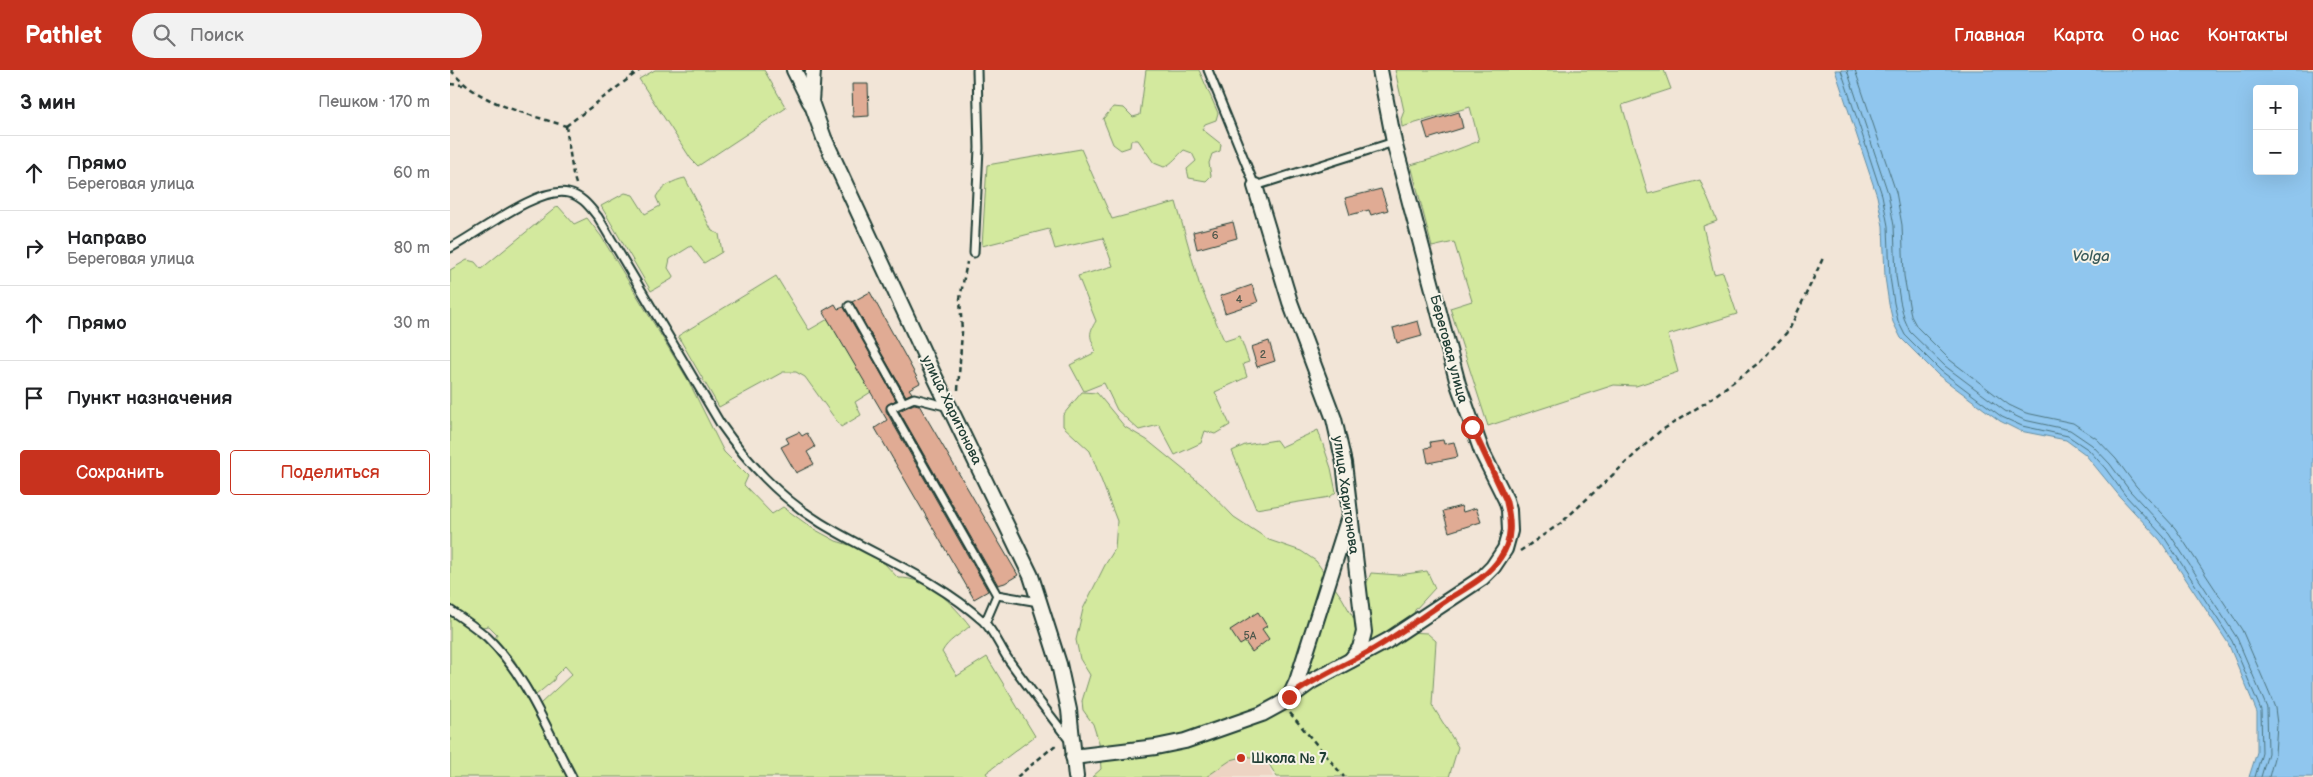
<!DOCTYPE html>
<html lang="ru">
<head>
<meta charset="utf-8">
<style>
  :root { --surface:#fff; --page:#f2f2f2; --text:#202124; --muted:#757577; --line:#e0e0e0; --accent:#c8321e }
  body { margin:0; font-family:"Balsamiq Sans",sans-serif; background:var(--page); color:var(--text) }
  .controls { position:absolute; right:15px; top:15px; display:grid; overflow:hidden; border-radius:5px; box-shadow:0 5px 20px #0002 }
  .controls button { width:45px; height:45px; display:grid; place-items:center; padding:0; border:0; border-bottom:1px solid var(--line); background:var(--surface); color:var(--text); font:25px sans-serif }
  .stop { position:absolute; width:15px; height:15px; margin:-11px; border:4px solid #c8321e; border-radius:50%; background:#fff }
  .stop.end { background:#c8321e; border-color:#fff; box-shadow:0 1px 5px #0008 }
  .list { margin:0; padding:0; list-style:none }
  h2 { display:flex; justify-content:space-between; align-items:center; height:65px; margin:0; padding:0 20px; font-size:21px }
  h2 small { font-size:16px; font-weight:400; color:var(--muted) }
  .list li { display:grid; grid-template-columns:32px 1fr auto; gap:15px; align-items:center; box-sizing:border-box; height:75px; padding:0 20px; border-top:1px solid var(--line) }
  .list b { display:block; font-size:19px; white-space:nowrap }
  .list p { margin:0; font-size:16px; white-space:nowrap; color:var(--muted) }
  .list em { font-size:16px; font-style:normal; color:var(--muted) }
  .actions { display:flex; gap:10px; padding:15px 20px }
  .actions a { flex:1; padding:11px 0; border:1px solid var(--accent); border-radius:5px; text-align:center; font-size:18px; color:var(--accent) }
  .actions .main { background:var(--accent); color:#fff }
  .icon { flex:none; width:28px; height:28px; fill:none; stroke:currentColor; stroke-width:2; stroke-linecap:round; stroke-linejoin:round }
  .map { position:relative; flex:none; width:1863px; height:707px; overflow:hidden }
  header { display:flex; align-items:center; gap:30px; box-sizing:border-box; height:70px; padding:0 25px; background:var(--accent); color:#fff }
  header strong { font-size:24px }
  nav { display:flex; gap:28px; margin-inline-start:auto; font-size:18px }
  .search { width:350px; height:45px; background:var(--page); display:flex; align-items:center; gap:12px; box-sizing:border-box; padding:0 18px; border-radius:28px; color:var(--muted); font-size:19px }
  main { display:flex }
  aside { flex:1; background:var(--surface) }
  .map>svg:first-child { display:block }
</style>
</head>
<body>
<header>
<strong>Pathlet</strong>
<div class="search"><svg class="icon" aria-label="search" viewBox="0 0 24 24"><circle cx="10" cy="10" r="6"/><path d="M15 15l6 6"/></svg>Поиск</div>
<nav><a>Главная</a><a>Карта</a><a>О нас</a><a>Контакты</a></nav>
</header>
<main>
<aside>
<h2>3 мин<small>Пешком · 170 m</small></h2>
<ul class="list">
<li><svg class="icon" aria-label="ahead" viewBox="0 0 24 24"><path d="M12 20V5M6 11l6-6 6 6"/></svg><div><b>Прямо</b><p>Береговая улица</p></div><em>60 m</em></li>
<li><svg class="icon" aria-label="right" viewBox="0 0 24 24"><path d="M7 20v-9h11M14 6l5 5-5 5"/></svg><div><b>Направо</b><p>Береговая улица</p></div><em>80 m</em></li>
<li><svg class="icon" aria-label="ahead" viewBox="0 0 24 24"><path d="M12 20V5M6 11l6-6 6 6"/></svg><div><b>Прямо</b></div><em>30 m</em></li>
<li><svg class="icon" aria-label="arrive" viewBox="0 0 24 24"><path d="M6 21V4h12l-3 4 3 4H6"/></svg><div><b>Пункт назначения</b></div></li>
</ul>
<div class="actions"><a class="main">Сохранить</a><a>Поделиться</a></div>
</aside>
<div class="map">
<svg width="1863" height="707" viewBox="0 0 1863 707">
  <rect width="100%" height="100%" fill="#f2e5d7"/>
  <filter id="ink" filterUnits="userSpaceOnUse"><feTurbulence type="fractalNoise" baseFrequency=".02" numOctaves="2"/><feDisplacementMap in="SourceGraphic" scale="10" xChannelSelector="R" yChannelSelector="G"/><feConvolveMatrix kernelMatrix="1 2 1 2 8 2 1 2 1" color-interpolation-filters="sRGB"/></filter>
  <g filter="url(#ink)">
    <path fill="#edd4c3" d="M808 669 823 707H737Z"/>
    <g fill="#d3e99e" stroke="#799369">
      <path d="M205 0H314L336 38 248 96 241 89 189 9Z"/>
      <path d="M696 0H749L768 43 766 50 755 54 752 59 771 74 770 81 762 84 759 93 761 106 756 111 739 108 737 99 746 91 742 83 734 80C727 86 723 93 714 97L704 93 688 70H681L680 77 671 80 663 74 653 49 663 37 674 38 683 47 690 45Z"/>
      <path d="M945 0H1214L1221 19 1172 35 1198 124 1250 110 1267 151 1253 156 1264 204 1273 202 1287 244 1218 265 1228 302 1186 316 1164 315 1038 356 1000 238 1022 231 1004 172 982 177 961 95 985 88 1029 71 1020 37 952 57 951 49 954 41Z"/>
      <path d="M631 79 662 149 726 132 749 213 773 268 775 271 790 266 799 292 793 294 797 307 765 322 780 355 765 364 755 361 751 373 725 385 709 355 689 360 667 340 654 313 634 321 620 295 646 282C641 268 637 265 646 251L628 206 663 196 653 168 605 179 599 159 532 176 537 95Z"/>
      <path d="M235 108 262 161 269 164 272 182 254 193 241 176 220 189 218 198 223 206 222 209 201 221 151 136 175 123 183 125 195 144 210 136 206 127C211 117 224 110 235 108Z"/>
      <path d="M108 136 124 154 137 148 151 166 238 310 274 382 298 406 294 415 322 444 333 437 362 458 386 471 409 478 435 494 448 508C478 507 503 534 520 556 510 565 498 570 492 582L507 606 537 587 585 666 536 703 539 707H128L90 634 122 604 115 596 105 606 104 610 86 625 63 588 45 569 47 564 39 556 32 557 0 534V200L17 190 25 192 31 199Z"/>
      <path d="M326 206 359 260 378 249 421 322 405 332 411 345 391 357 355 307 346 302H333L269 337 228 266Z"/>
      <path d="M632 322 647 323 675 357 697 370 756 418 784 447 819 470 851 481 866 491 892 528 908 556 911 527 921 503 949 505 977 501 985 518 965 540 959 562 977 563 986 571 982 635 1008 677 999 707H827L817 691 796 686 781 690 756 707H642L651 699 649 673 643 654 633 640 632 631 640 605 630 589 626 570 633 539 655 495 665 479 667 451 640 381 613 356V345Z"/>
      <path d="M868 360 881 398 886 422 880 427 806 439 782 381 795 375 826 370 831 377Z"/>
      <path d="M0 545 28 565 61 600 118 707H0Z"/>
    </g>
    <path fill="#90c6ee" stroke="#638fa4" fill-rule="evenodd" d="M1385 0H1863V707H1799L1807 682V642L1778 573 1710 470 1671 428 1635 384 1616 370 1570 361 1550 351 1488 305 1451 268 1443 252 1439 234 1435 207 1433 156 1427 126ZM1807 19H1844V101H1807Z"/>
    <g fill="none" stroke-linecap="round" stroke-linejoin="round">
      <g stroke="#4c747e" stroke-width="1">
        <path d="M1391 0 1432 125 1438 156 1440 207 1444 233 1448 251 1455 265 1491 301 1552 347 1572 356 1618 366 1639 380 1655 398 1675 425 1714 467 1782 571 1811 640 1812 683 1805 707"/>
        <path d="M1397 0 1438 123 1444 156 1446 206 1450 231 1454 248 1460 262 1495 296 1555 341 1574 350 1620 360 1642 375 1660 394 1680 421 1719 463 1787 568 1817 638 1818 683 1811 707"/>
        <path d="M1405 0 1446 122 1452 155 1454 206 1461 246 1467 257 1500 290 1559 335 1576 343 1623 353 1647 369 1666 389 1686 416 1725 458 1792 560 1820 625 1825 638 1827 654 1825 684 1819 707"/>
      </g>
    </g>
    <g fill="#e0ab94" stroke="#1f3d34">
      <path d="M402 14H418L419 46 403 47Z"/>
      <path d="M1009 42 1013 58 978 69 973 53Z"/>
      <path d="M931 119 938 140 921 145 919 140 900 145 895 128Z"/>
      <path d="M783 152 787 168 747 179 743 162Z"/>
      <path d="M802 215 808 232 775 243 770 226Z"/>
      <path d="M420 222 470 313 459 319 462 323 456 326 402 232Z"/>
      <path d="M385 234 388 239 394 237 446 330 437 335 436 341 538 521 524 529 425 358 437 350 373 241Z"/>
      <path d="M968 251 972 266 947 273 943 258Z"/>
      <path d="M819 271 825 291 807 297 801 277Z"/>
      <path d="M464 334 469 335 568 505 555 513 548 515 449 341Z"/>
      <path d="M349 362 352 366 357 363 365 377 357 382 364 394 346 403 331 377 339 373 336 368Z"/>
      <path d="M993 370 994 374 1004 372 1008 387 978 393 975 378 981 377 980 372Z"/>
      <path d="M1011 436 1013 442 1026 438 1031 452 999 462 993 441Z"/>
      <path d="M808 542 817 556 812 559 819 569 802 582 795 572 790 575 780 560Z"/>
    </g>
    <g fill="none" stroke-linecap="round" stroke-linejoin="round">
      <defs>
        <g id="lane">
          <path d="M758 0 805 116 944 72"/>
          <path d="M0 178C29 163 88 116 118 123 132 126 139 136 148 147L270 353C298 393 329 427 371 453 425 486 486 508 533 551 544 561 550 577 558 589 578 617 599 644 620 671"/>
          <path d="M524 183 529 78 527 0"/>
          <path d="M399 236 453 332"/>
          <path d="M499 337 464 328 441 338 547 525 589 532"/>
          <path d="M0 540C12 548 25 557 37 567 76 605 97 660 122 707"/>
          <path d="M535 553 547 525"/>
        </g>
        <g id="street">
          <path d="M344 0 360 32"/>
          <path d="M363 0 361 32 374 68 482 301 581 506 609 594 619 640 626 707"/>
          <path d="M805 116 840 232 884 349 894 393 914 562 910 578 901 590"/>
          <path d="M841 624 847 611 898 450"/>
          <path d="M623 687 706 677 735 671 812 644 832 633 862 611 937 571 1032 508 1043 497 1055 479 1060 461 1059 440 1056 430 1032 382 1008 314 944 72 930 0"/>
        </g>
      </defs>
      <use href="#lane" stroke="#1f3d34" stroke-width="11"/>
      <use href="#street" stroke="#1f3d34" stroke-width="18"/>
      <g stroke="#1f3d34" stroke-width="2.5" stroke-dasharray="5 4" stroke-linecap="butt">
        <path d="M1 0C26 33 78 44 116 56"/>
        <path d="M0 14 13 15"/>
        <path d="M116 56 190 0"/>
        <path d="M116 56 123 104 126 114"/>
        <path d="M508 320 512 262 510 229 517 192"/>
        <path d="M1070 481 1111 453 1209 362 1255 333 1310 292 1339 260 1374 186"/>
        <path d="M840 643 894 707"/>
        <path d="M567 707 608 673"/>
      </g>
      <use href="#lane" stroke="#f7f3e8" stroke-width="7"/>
      <use href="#street" stroke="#f7f3e8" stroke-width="14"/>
    </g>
  </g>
  <g fill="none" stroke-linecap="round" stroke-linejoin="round" filter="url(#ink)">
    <path stroke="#c8321e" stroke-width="6" d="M839 627C865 607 896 595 924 579 949 564 973 546 997 530 1016 518 1038 507 1050 488 1063 470 1061 450 1056 430L1022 357"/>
  </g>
  <circle fill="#c8321e" stroke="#f7f3e8" stroke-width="2" cx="791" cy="688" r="5"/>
  <g text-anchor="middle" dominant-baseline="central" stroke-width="4" stroke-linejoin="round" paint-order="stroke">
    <g font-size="11" fill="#4f584c">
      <text x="765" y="165">6</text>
      <text x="789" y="229">4</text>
      <text x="813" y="284">2</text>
      <text x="800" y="565">5А</text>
    </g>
    <g font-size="14" fill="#1f3d34" stroke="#f7f3e8">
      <text transform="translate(999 279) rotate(75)">Береговая улица</text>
      <text transform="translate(502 340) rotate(64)">улица Харитонова</text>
      <text transform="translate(896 425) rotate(82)">улица Харитонова</text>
    </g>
    <g font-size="14" font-weight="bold" fill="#1f3d34" stroke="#f7f3e8" text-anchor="start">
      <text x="801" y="688">Школа № 7</text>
    </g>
    <g font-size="15" font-style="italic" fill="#365859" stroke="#f7f3e8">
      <text x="1641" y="186">Volga</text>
    </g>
  </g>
</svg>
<div class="controls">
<button>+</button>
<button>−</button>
</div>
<div class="stop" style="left:1022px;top:357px"></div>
<div class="stop end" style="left:839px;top:627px"></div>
</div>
</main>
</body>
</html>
